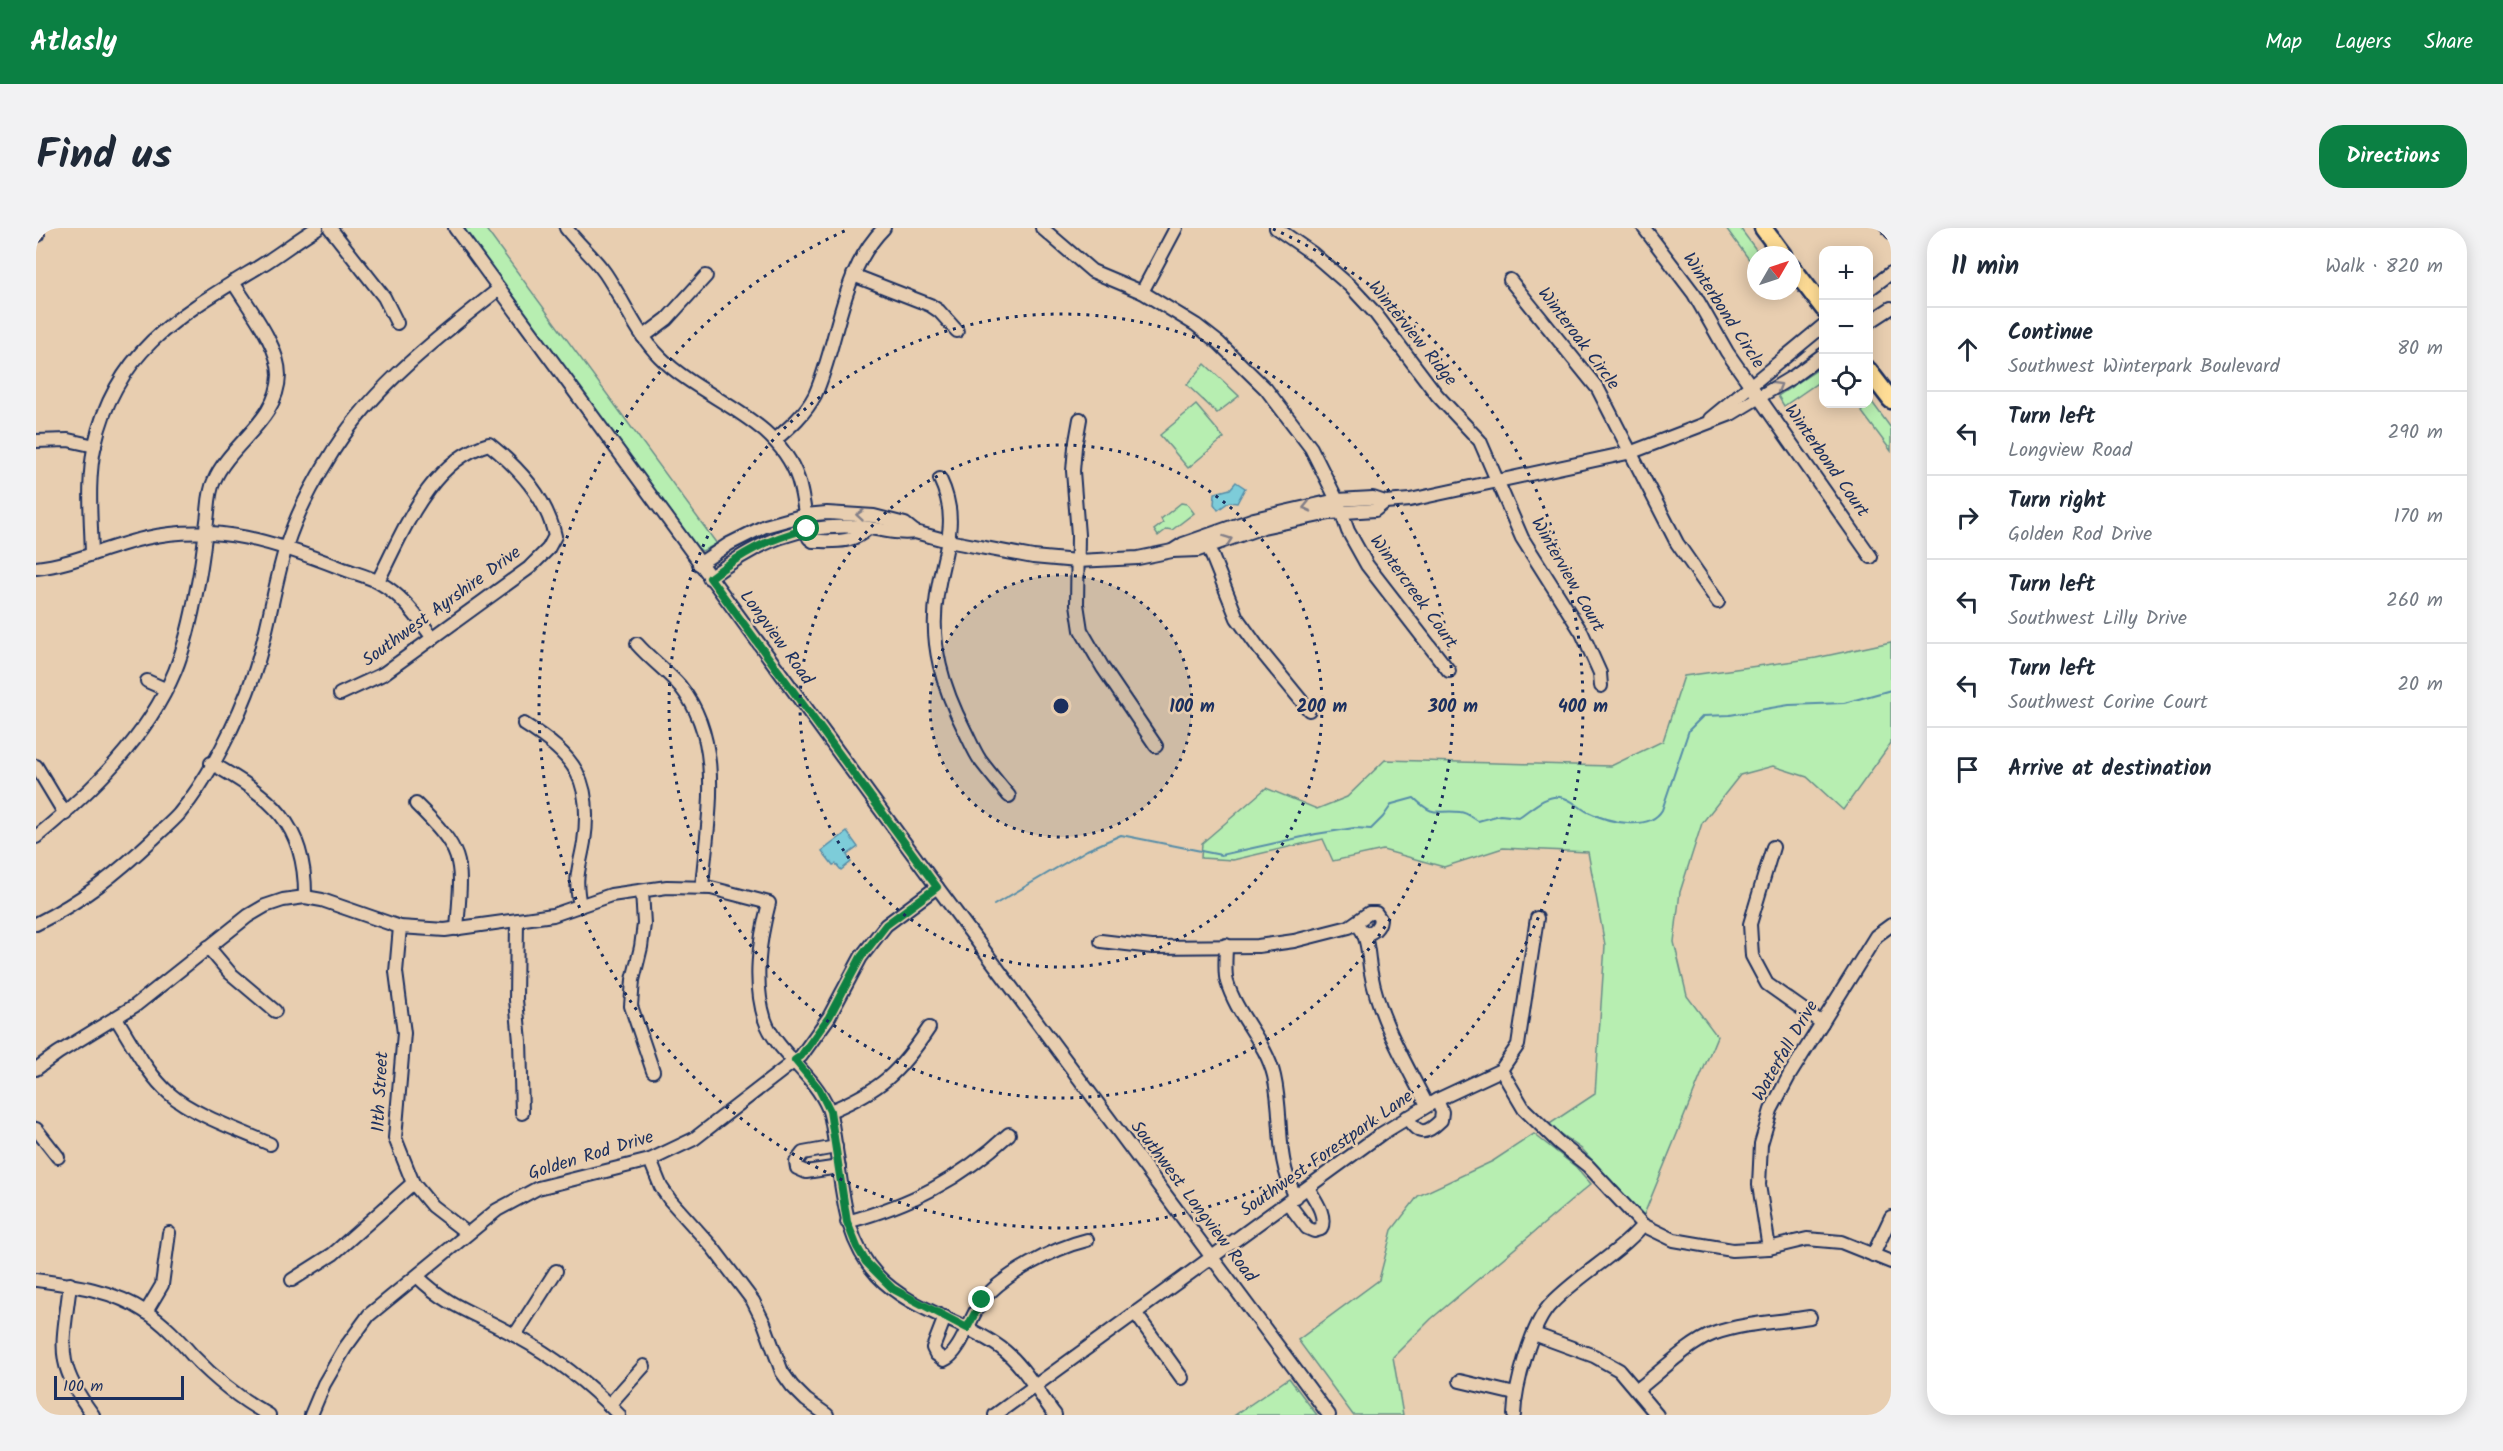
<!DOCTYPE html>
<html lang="en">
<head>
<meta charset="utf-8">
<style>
  :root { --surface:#fff; --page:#f2f2f3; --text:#1f2937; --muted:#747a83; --line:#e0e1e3; --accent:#0b8043 }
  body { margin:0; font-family:Kalam,sans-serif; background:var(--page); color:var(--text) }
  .controls { position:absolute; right:18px; top:18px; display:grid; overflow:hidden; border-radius:12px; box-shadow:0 3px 15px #0003 }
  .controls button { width:54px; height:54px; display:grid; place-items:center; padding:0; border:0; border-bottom:2px solid var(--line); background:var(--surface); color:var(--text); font:30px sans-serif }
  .compass { position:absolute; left:1711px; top:18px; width:54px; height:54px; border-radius:50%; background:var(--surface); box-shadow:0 3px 15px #0003; rotate:51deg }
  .scale { position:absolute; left:18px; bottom:15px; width:130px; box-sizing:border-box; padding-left:6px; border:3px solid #1b2f5e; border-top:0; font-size:16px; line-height:21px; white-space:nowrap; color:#1b2f5e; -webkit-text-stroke:4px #e8ceb0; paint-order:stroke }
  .stop { position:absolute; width:18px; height:18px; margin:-14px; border:4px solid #0b8043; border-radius:50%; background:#fff }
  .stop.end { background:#0b8043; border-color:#fff; box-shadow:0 2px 6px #0008 }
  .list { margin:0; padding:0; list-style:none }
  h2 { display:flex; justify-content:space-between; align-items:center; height:78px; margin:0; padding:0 24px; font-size:26px }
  h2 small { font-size:20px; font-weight:400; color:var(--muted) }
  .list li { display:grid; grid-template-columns:39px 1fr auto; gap:18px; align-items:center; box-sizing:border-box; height:84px; padding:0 24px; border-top:2px solid var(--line) }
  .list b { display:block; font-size:22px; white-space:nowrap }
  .list p { margin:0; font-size:20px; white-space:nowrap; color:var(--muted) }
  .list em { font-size:20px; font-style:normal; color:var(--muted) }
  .icon { flex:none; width:33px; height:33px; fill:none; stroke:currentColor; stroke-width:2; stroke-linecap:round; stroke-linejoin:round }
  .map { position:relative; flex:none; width:1855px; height:1187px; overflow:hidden; border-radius:24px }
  header { display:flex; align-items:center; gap:36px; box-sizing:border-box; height:84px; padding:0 30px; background:var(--accent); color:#fff }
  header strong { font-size:28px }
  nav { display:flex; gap:33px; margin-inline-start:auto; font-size:21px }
  .intro { display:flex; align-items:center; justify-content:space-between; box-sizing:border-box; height:144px; padding:0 36px }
  h1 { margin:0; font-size:42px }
  .button { padding:15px 27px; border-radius:24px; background:var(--accent); color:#fff; font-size:21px; font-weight:700 }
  main { display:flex; gap:36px; padding:0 36px }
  aside { flex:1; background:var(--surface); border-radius:24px; box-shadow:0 3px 15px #0003 }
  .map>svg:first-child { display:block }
</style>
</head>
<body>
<header>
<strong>Atlasly</strong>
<nav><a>Map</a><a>Layers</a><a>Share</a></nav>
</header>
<div class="intro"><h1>Find us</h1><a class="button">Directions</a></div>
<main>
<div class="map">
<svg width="1855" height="1187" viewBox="0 0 1855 1187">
  <rect width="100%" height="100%" fill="#e8ceb0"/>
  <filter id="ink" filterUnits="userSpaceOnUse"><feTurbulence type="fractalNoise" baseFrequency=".0167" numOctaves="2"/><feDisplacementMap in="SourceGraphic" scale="12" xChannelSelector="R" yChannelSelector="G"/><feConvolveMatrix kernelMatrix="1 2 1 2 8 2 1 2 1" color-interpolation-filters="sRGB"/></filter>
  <g filter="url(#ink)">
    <g fill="#b7eeb1" stroke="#698e88" stroke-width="1.5">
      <path d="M426 0H449L681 316 666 323 658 317Z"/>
      <path d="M1690 0H1704L1724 27H1720V41Z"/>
      <path d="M1169 136 1203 168 1181 185 1151 157Z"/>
      <path d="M1787 138V151L1748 178 1742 168Z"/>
      <path d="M1833 170 1855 200V223L1820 176H1832Z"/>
      <path d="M1160 177 1188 210 1152 240 1124 207Z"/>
      <path d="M1145 275 1151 276 1158 285 1136 302 1131 301 1122 308 1118 302 1127 295 1125 291Z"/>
      <path d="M1855 414V515L1807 582 1771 549 1737 538 1704 547 1666 595 1644 664 1638 714 1651 768 1681 808 1607 989 1547 922 1512 897 1559 866 1569 717 1552 624 1467 620 1408 639 1347 622 1297 633 1287 611 1197 632 1165 630 1166 615 1230 560 1281 581 1311 569 1349 532 1575 538 1627 513 1648 448 1780 430Z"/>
      <path d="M1498 906 1540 939 1555 956 1395 1091 1357 1129 1367 1187H1317L1262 1112 1343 1052 1356 1002 1382 968 1457 933Z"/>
      <path d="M1253 1150 1281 1187H1199Z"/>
    </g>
    <g fill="#7dccd9" stroke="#568da8" stroke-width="1.5">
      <path d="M1200 254 1209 260 1201 275 1193 274 1182 282 1178 276 1179 265 1194 261Z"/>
      <path d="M811 604 822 619 811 627 815 634 805 642 800 636 797 637 786 623Z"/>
    </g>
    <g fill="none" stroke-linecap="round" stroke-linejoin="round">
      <path stroke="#568da8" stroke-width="2" d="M958 677 1051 622 1085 607 1185 627 1280 606 1318 600 1335 601 1347 589 1356 576 1378 570C1400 591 1400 581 1424 584 1430 584 1437 590 1442 593L1464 587 1483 589C1494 582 1510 566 1524 569 1535 570 1543 580 1552 584 1572 594 1613 604 1626 582L1653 502 1667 488 1694 487 1753 477 1808 475 1855 462"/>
      <defs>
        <g id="minor">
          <path d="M294 0 348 69 361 95"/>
          <path d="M419 0 901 659 1293 1187"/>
          <path d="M530 0C542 16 558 29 569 45 588 73 600 105 624 129 668 173 740 188 762 251 768 270 769 290 773 310L777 313C797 313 817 316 832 300"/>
          <path d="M1006 0 1056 43 1106 64 1160 97 1183 115 1230 161 1275 220 1301 272 1312 303 1331 337 1413 443"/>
          <path d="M1240 0 1276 25 1314 58 1339 85 1401 167 1444 213 1486 310 1546 405 1564 445 1565 458"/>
          <path d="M1608 0 1658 66 1691 124 1835 329"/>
          <path d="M1852 0 1855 4"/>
          <path d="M0 7H2"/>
          <path d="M817 47 894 77 903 83 921 103"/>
          <path d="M1474 52 1562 161 1641 315 1682 374"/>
          <path d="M1832 62 1855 45"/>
          <path d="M1106 64 1140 0"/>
          <path d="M1832 95 1855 80"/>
          <path d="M607 109 631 91 670 48"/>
          <path d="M1044 191 1039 219 1037 243 1042 307 1041 376 1045 402 1067 440 1120 518"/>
          <path d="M1674 191 1788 97"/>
          <path d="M739 212C754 199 770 185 779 167 803 113 804 44 848 0"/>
          <path d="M0 213 32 212 59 218"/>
          <path d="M904 251C925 295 907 322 901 367 893 416 907 460 929 503 934 513 938 523 944 532 953 544 963 556 973 568"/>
          <path d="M1170 313 1201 390 1224 422 1273 482"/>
          <path d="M1136 323 1147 316 1218 291 1301 272 1337 270 1349 274 1374 272 1596 224 1695 186 1758 148 1788 126"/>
          <path d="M56 326C55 290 51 252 59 216 80 121 147 85 224 38 244 26 262 11 281 0"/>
          <path d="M663 336 693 316 729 298 769 287 791 285 838 288 869 296 879 304 912 313 997 329 1041 333 1102 330 1136 323 1162 322 1227 299 1294 285 1339 282 1349 274"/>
          <path d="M0 340C38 336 73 318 110 310 180 294 241 315 305 340 317 345 333 348 344 355 367 368 381 389 397 410"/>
          <path d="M673 350C722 314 762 295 824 299 843 300 860 307 879 304"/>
          <path d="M601 416C614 431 631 443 644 458 690 515 671 592 666 659"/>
          <path d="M111 453 129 461"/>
          <path d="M304 466 347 446 493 340 512 321 519 308C510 269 483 240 453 216 394 232 367 304 342 353"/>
          <path d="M488 496C539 528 557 552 548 614 543 643 538 647 544 678"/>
          <path d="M175 535C235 569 270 595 269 669"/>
          <path d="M0 538 29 586"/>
          <path d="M380 576C431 626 426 633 421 701"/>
          <path d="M0 609C55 564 111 510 139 443 149 418 156 388 161 360 166 338 168 315 171 293 173 280 172 265 178 253 194 215 242 193 243 147 243 117 212 79 197 54"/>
          <path d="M1737 619 1714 696 1716 728 1731 756 1786 795"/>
          <path d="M606 663 608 696 605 719 597 752 595 778 617 843"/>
          <path d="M481 693 480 772 484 813 486 885"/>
          <path d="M0 696C46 673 80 646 117 611 125 603 135 595 143 586 174 549 202 492 218 446 232 405 237 361 250 319 259 290 275 259 291 233 333 161 399 112 463 61"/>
          <path d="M364 699 360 744 368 805 359 910 377 955 396 978 431 1005"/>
          <path d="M1324 700C1333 710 1332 732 1335 745 1343 791 1370 836 1391 877"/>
          <path d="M1065 713 1116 719 1222 718 1258 713 1313 699 1333 685H1340L1344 691C1343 701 1337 704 1328 707"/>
          <path d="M1190 717C1190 729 1188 743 1191 754 1201 788 1230 814 1238 848 1248 891 1238 929 1260 969"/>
          <path d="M172 719 194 745 239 783"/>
          <path d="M80 790C96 815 111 846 134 866 156 886 205 903 234 916"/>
          <path d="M0 841 22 825 100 777 212 688 229 678 247 672 269 669 286 672 364 699 409 702 517 687 575 667 631 659 675 660 733 675C723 713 717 754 729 792 740 824 778 846 792 880 796 890 797 904 799 915 807 961 807 1010 841 1047 873 1082 927 1092 965 1120 988 1137 1002 1165 1019 1187"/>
          <path d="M1465 842 1488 881 1523 915 1552 938 1607 997 1638 1012 1696 1022 1733 1020 1771 1011 1805 1014 1855 1034"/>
          <path d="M794 883C845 862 863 845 893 800"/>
          <path d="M1371 889C1382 908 1390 907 1405 892L1406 884 1401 872"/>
          <path d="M0 901 22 929"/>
          <path d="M800 919 767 925 760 934 761 940 770 944 803 939"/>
          <path d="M614 932 625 959 634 972 677 1020 717 1073 728 1095 746 1144 756 1158 770 1172 791 1187"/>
          <path d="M1252 975 1271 1000 1278 1003 1285 1001C1291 987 1279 972 1272 960"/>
          <path d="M811 994C876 976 923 952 973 906"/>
          <path d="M1733 1020 1723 957 1725 916 1735 882 1753 848 1840 708 1855 697"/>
          <path d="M1837 1027 1855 989"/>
          <path d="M382 1049C413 1080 444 1087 480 1108 517 1128 554 1157 583 1187"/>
          <path d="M0 1052C38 1057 77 1062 110 1084 128 1095 143 1112 157 1128 179 1151 205 1172 233 1187"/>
          <path d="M256 1052 297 1026 377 955"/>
          <path d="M34 1056C27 1118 17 1134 57 1187"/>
          <path d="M110 1084 126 1057 133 1005"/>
          <path d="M1100 1086 1146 1150"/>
          <path d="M909 1089 897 1120 900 1126 908 1132C925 1125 934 1089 945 1074 966 1047 1018 1020 1051 1012"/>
          <path d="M1498 1106 1558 1128 1583 1142 1621 1187"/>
          <path d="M479 1107 520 1043"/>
          <path d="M1424 1153 1479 1166"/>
          <path d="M1601 1162C1622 1146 1653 1115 1677 1106 1707 1095 1742 1094 1774 1089"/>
          <path d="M573 1177 608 1138"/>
          <path d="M275 1187 288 1156 309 1120 333 1087 461 982 502 960 614 932 658 911 765 828 793 789 825 729 850 697 901 659"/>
          <path d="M959 1187 1345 906 1401 872 1465 842 1482 817 1501 690"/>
          <path d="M1478 1187C1479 1159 1495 1095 1516 1075 1544 1046 1580 1028 1607 997"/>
        </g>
        <g id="major">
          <path d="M1727 0 1747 27"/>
          <path d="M1756 39 1788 81"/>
          <path d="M1832 142 1855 172"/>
        </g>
      </defs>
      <use href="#minor" stroke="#1b2f5e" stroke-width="16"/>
      <use href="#major" stroke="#1b2f5e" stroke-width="21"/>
      <use href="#minor" stroke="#e8ceb0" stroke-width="12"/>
      <use href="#major" stroke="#ffdd96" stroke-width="16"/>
    </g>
    <defs><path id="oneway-chevron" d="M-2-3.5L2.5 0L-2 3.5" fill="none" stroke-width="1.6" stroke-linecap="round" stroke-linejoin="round" transform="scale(1.5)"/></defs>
    <g stroke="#827e87">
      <use href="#oneway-chevron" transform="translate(1742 158) rotate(-31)"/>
      <use href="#oneway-chevron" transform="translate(1271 279) rotate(167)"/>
      <use href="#oneway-chevron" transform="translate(824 287) rotate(-175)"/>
      <use href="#oneway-chevron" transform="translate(1192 312) rotate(-20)"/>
    </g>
  </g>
  <g fill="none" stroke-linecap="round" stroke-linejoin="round" filter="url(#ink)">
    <path stroke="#0b8043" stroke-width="8" d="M771 301C730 312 707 324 674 350L901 659 850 697 825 729 793 789 765 828 759 832 783 861 794 883 811 994 821 1019 830 1034 857 1061 931 1100 946 1072"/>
  </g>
  <circle cx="1025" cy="478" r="131" fill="#1b2f5e" fill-opacity=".12"/>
  <g fill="none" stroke="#1b2f5e" stroke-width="3" stroke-dasharray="3 6">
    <circle cx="1025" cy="478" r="131"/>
    <circle cx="1025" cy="478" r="261"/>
    <circle cx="1025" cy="478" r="392"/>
    <path d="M1237 1A522 522 0 1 1 813 1"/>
  </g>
  <g text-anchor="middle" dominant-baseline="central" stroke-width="5" stroke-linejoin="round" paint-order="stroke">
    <g font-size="18" fill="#1b2f5e" stroke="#e8ceb0">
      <text transform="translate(1687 83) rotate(57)">Winterbond Circle</text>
      <text transform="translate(1376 106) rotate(51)">Winterview Ridge</text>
      <text transform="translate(1542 111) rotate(53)">Winteroak Circle</text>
      <text transform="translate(1790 233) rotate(55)">Winterbond Court</text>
      <text transform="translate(1531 347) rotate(60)">Winterview Court</text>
      <text transform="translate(1377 364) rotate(54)">Wintercreek Court</text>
      <text transform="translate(406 379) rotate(-36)">Southwest Ayrshire Drive</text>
      <text transform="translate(740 410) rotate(54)">Longview Road</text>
      <text transform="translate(1750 823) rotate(-60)">Waterfall Drive</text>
      <text transform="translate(345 864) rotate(-87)">11th Street</text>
      <text transform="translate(1291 926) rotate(-35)">Southwest Forestpark Lane</text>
      <text transform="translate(555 928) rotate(-17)">Golden Rod Drive</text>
      <text transform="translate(1157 974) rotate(53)">Southwest Longview Road</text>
    </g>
  </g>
  <circle cx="1025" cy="478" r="9" fill="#1b2f5e" stroke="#e8ceb0" stroke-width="3"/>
  <g font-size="18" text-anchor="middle" font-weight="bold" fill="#1b2f5e" stroke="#e8ceb0" stroke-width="5" stroke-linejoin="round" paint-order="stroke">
    <text x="1156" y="484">100 m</text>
    <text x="1286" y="484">200 m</text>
    <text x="1417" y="484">300 m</text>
    <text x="1547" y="484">400 m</text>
  </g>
</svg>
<div class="controls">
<button>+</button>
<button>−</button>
<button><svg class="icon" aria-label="locate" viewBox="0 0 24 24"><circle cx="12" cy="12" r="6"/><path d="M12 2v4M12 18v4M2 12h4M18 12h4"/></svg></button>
</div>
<svg class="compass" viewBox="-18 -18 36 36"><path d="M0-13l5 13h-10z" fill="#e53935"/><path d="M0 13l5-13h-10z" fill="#747a83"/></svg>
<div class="scale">100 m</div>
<div class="stop" style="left:771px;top:301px"></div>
<div class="stop end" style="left:946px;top:1072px"></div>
</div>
<aside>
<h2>11 min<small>Walk · 820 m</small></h2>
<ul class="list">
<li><svg class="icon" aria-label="ahead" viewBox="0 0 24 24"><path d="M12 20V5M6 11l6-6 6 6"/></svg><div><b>Continue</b><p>Southwest Winterpark Boulevard</p></div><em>80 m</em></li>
<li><svg class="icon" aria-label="left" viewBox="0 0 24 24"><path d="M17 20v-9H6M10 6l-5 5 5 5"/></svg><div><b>Turn left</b><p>Longview Road</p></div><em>290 m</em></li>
<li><svg class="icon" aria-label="right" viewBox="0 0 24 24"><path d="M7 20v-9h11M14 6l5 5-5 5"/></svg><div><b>Turn right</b><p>Golden Rod Drive</p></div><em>170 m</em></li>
<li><svg class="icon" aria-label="left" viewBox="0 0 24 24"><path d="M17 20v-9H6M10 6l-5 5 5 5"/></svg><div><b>Turn left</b><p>Southwest Lilly Drive</p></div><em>260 m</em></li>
<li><svg class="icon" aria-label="left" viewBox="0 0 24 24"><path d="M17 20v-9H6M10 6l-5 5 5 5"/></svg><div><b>Turn left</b><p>Southwest Corine Court</p></div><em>20 m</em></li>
<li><svg class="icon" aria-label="arrive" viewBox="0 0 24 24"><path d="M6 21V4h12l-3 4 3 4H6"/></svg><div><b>Arrive at destination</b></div></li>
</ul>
</aside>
</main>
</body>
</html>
